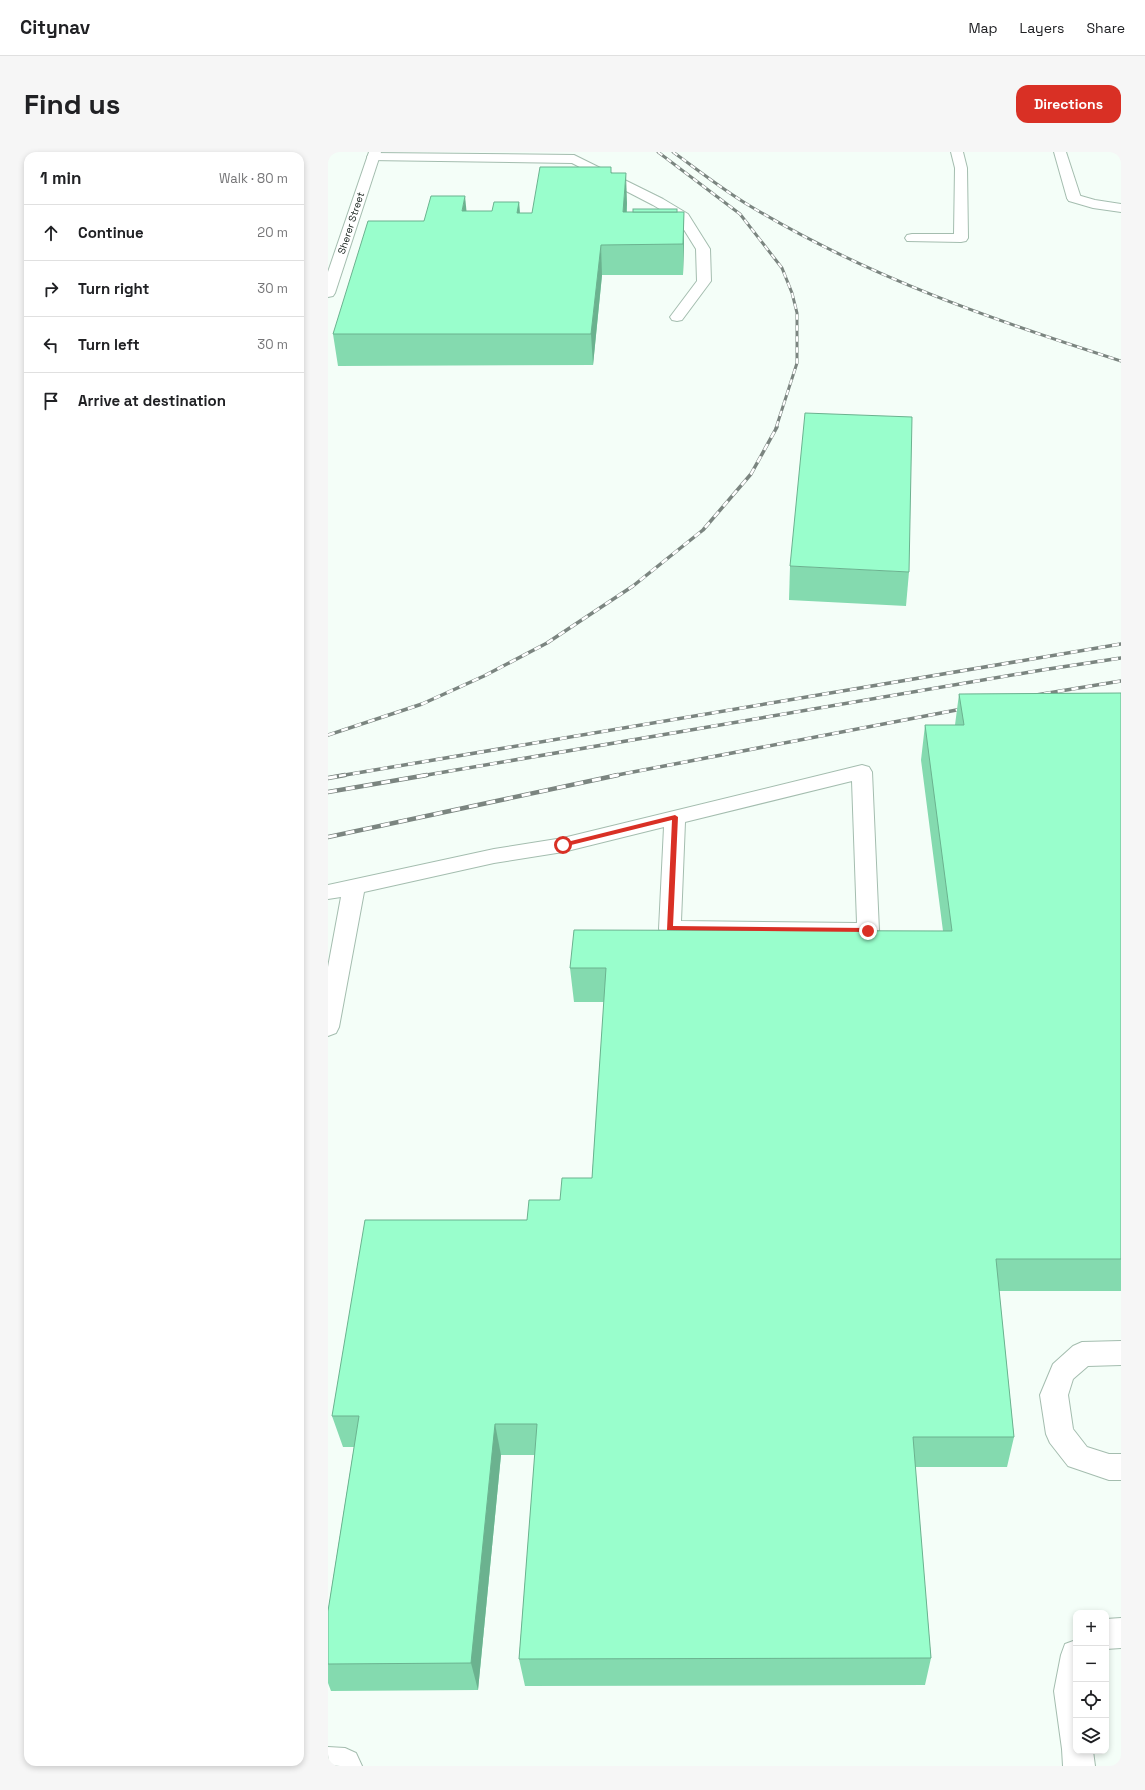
<!DOCTYPE html>
<html lang="en">
<head>
<meta charset="utf-8">
<style>
  :root { --surface:#fff; --page:#f6f6f6; --text:#202124; --muted:#757577; --line:#e0e0e0; --accent:#d93025 }
  body { margin:0; font-family:"Space Grotesk",sans-serif; background:var(--page); color:var(--text) }
  .controls { position:absolute; right:12px; bottom:12px; display:grid; overflow:hidden; border-radius:8px; box-shadow:0 2px 6px #0003 }
  .controls button { width:36px; height:36px; display:grid; place-items:center; padding:0; border:0; border-bottom:1px solid var(--line); background:var(--surface); color:var(--text); font:20px sans-serif }
  .stop { position:absolute; width:12px; height:12px; margin:-9px; border:3px solid #d93025; border-radius:50%; background:#fff }
  .stop.end { background:#d93025; border-color:#fff; box-shadow:0 1px 4px #0008 }
  .list { margin:0; padding:0; list-style:none }
  h2 { display:flex; justify-content:space-between; align-items:center; height:52px; margin:0; padding:0 16px; font-size:17px }
  h2 small { font-size:13px; font-weight:400; color:var(--muted) }
  .list li { display:grid; grid-template-columns:26px 1fr auto; gap:12px; align-items:center; box-sizing:border-box; height:56px; padding:0 16px; border-top:1px solid var(--line) }
  .list b { display:block; font-size:15px; white-space:nowrap }
  .list em { font-size:13px; font-style:normal; color:var(--muted) }
  .icon { flex:none; width:22px; height:22px; fill:none; stroke:currentColor; stroke-width:2; stroke-linecap:round; stroke-linejoin:round }
  .map { position:relative; flex:none; width:793px; height:1614px; overflow:hidden; border-radius:12px }
  header { display:flex; align-items:center; gap:24px; box-sizing:border-box; height:56px; padding:0 20px; background:var(--surface); border-bottom:1px solid var(--line) }
  header strong { font-size:19px }
  nav { display:flex; gap:22px; margin-inline-start:auto; font-size:14px }
  .intro { display:flex; align-items:center; justify-content:space-between; box-sizing:border-box; height:96px; padding:0 24px }
  h1 { margin:0; font-size:28px }
  .button { padding:10px 18px; border-radius:12px; background:var(--accent); color:#fff; font-size:14px; font-weight:700 }
  main { display:flex; gap:24px; padding:0 24px }
  aside { flex:1; background:var(--surface); border-radius:12px; box-shadow:0 2px 6px #0003 }
  .map>svg:first-child { display:block }
</style>
</head>
<body>
<header>
<strong>Citynav</strong>
<nav><a>Map</a><a>Layers</a><a>Share</a></nav>
</header>
<div class="intro"><h1>Find us</h1><a class="button">Directions</a></div>
<main>
<aside>
<h2>1 min<small>Walk · 80 m</small></h2>
<ul class="list">
<li><svg class="icon" aria-label="ahead" viewBox="0 0 24 24"><path d="M12 20V5M6 11l6-6 6 6"/></svg><div><b>Continue</b></div><em>20 m</em></li>
<li><svg class="icon" aria-label="right" viewBox="0 0 24 24"><path d="M7 20v-9h11M14 6l5 5-5 5"/></svg><div><b>Turn right</b></div><em>30 m</em></li>
<li><svg class="icon" aria-label="left" viewBox="0 0 24 24"><path d="M17 20v-9H6M10 6l-5 5 5 5"/></svg><div><b>Turn left</b></div><em>30 m</em></li>
<li><svg class="icon" aria-label="arrive" viewBox="0 0 24 24"><path d="M6 21V4h12l-3 4 3 4H6"/></svg><div><b>Arrive at destination</b></div></li>
</ul>
</aside>
<div class="map">
<svg width="793" height="1614" viewBox="0 0 793 1614">
  <rect width="100%" height="100%" fill="#f4fef8"/>
  <g fill="none" stroke-linecap="round" stroke-linejoin="round">
    <defs>
      <g id="service">
        <path d="M623 0H635L639 16 640 86 638 89 633 90 579 89 577 86 579 83 584 82H626L627 16Z"/>
        <path d="M45 1 246 3 335 47 360 62 382 97 383 129 354 168 349 169 344 168 342 165 369 129 368 97 350 68 325 53 244 11 41 8 39 5 41 2Z"/>
        <path d="M746 42 767 48 793 52V60L765 56 741 49 739 46 741 43Z"/>
        <path d="M534 613 541 615 544 620 551 779 548 785 540 787 342 785 334 783 331 777 336 675 235 700 166 711 36 740 11 875 8 881 0 884V815L13 745 0 747V733L166 697 235 686ZM524 629 529 771 353 769 357 670Z"/>
        <path d="M793 1189V1213L760 1214 745 1227 740 1243 745 1277 759 1295 781 1302H793V1328H781L740 1314 722 1291 718 1282 712 1243 725 1212 745 1194 754 1190Z"/>
        <path d="M793 1466V1496L778 1497V1467Z"/>
        <path d="M748 1488V1599H765L767 1614H735L734 1597 726 1539 733 1503 737 1492Z"/>
        <path d="M0 1595 17 1596 28 1601 34 1614H0Z"/>
      </g>
      <g id="minor">
        <path d="M41 0H53L7 141 5 144 0 145V120Z"/>
        <path d="M726 0H738L753 46 751 49H741L739 46Z"/>
      </g>
    </defs>
    <use href="#service" stroke="#a4bdaf" stroke-width="2"/>
    <use href="#minor" stroke="#a4bdaf" stroke-width="2"/>
    <use href="#service" fill="#fff" fill-rule="evenodd"/>
    <use href="#minor" fill="#fff" fill-rule="evenodd"/>
    <defs>
      <g id="rail-far2">
        <path d="M330 0 412 62 454 116 464 141 469 161V211L448 276"/>
        <path d="M345 0C370 18 395 38 422 54 540 125 663 167 793 209"/>
      </g>
      <g id="rail-far1">
        <path d="M702 544 793 529"/>
        <path d="M0 583 94 552 156 524 219 491 305 434 375 378 423 322 449 275"/>
        <path d="M11 624 793 492"/>
        <path d="M93 624 714 518 793 506"/>
        <path d="M284 624 639 556"/>
      </g>
      <g id="rail">
        <path d="M0 626 17 623"/>
        <path d="M0 640 99 623"/>
        <path d="M0 685 290 623"/>
      </g>
    </defs>
    <use href="#rail-far2" stroke="#7b8580" stroke-width="3"/>
    <use href="#rail-far1" stroke="#7b8580" stroke-width="3.5"/>
    <use href="#rail" stroke="#7b8580" stroke-width="4.5"/>
    <use href="#rail-far2" stroke="#fff" stroke-width="2" stroke-dasharray="5.5" stroke-linecap="butt"/>
    <use href="#rail-far1" stroke="#fff" stroke-width="2.5" stroke-dasharray="7" stroke-linecap="butt"/>
    <use href="#rail" stroke="#fff" stroke-width="3" stroke-dasharray="9" stroke-linecap="butt"/>
  </g>
  <g fill="#84daaf">
    <path d="M284 21 299 51V60H356V90L355 123H274L265 213 10 214 5 182 96 69 139 59H164L191 50 192 61H204Z"/>
    <path d="M462 414 581 420 578 454 461 448Z"/>
    <path d="M793 541V1139H671L686 1285 679 1315H587L603 1506 597 1533 197 1534 191 1507 207 1303H173L150 1538 3 1539 0 1531V1459L26 1295H15L4 1264 199 1068 232 1048 264 1026 276 850H246L242 816 615 779 593 608 597 573H627L631 542Z"/>
  </g>
  <g fill="#6bb28f">
    <path d="M298 21 299 51 296 90 295 60Z"/>
    <path d="M137 44 140 74 134 59Z"/>
    <path d="M191 50 193 80 189 61Z"/>
    <path d="M356 60V90L355 123V92Z"/>
    <path d="M273 93 274 123 265 213 263 182Z"/>
    <path d="M167 1272 173 1303 150 1538 143 1511Z"/>
  </g>
  <g fill="#99fecc" stroke="#6bb28f">
    <path d="M212 15H283V21H298L295 60H356L355 92 273 93 263 182H5L40 69H96L103 44H137L134 59H164L166 50H191L189 61H204Z"/>
    <rect x="305" y="57" width="44" height="3"/>
    <path d="M477 261 584 265 581 420 462 414Z"/>
    <path d="M793 541V1107H668L686 1285H585L603 1506 191 1507 209 1272H167L143 1511 0 1512V1459L31 1264H4L37 1068H199L201 1048H232L234 1026H264L278 816H242L246 778 624 779 597 573H636L631 542Z"/>
  </g>
  <path fill="#d93025" d="M347 663 350 665 345 774 540 776 544 779 543 780 339 778 344 668 235 695 232 693 235 691Z"/>
  <g text-anchor="middle" dominant-baseline="central" stroke-width="3.5" stroke-linejoin="round" paint-order="stroke">
    <g font-size="10" fill="#101a15" stroke="#fff">
      <text transform="translate(23 71) rotate(-72)">Sherer Street</text>
    </g>
  </g>
</svg>
<div class="controls">
<button>+</button>
<button>−</button>
<button><svg class="icon" aria-label="locate" viewBox="0 0 24 24"><circle cx="12" cy="12" r="6"/><path d="M12 2v4M12 18v4M2 12h4M18 12h4"/></svg></button>
<button><svg class="icon" aria-label="layers" viewBox="0 0 24 24"><path d="M12 4l9 5-9 5-9-5zM3 14l9 5 9-5"/></svg></button>
</div>
<div class="stop" style="left:235px;top:693px"></div>
<div class="stop end" style="left:540px;top:779px"></div>
</div>
</main>
</body>
</html>
